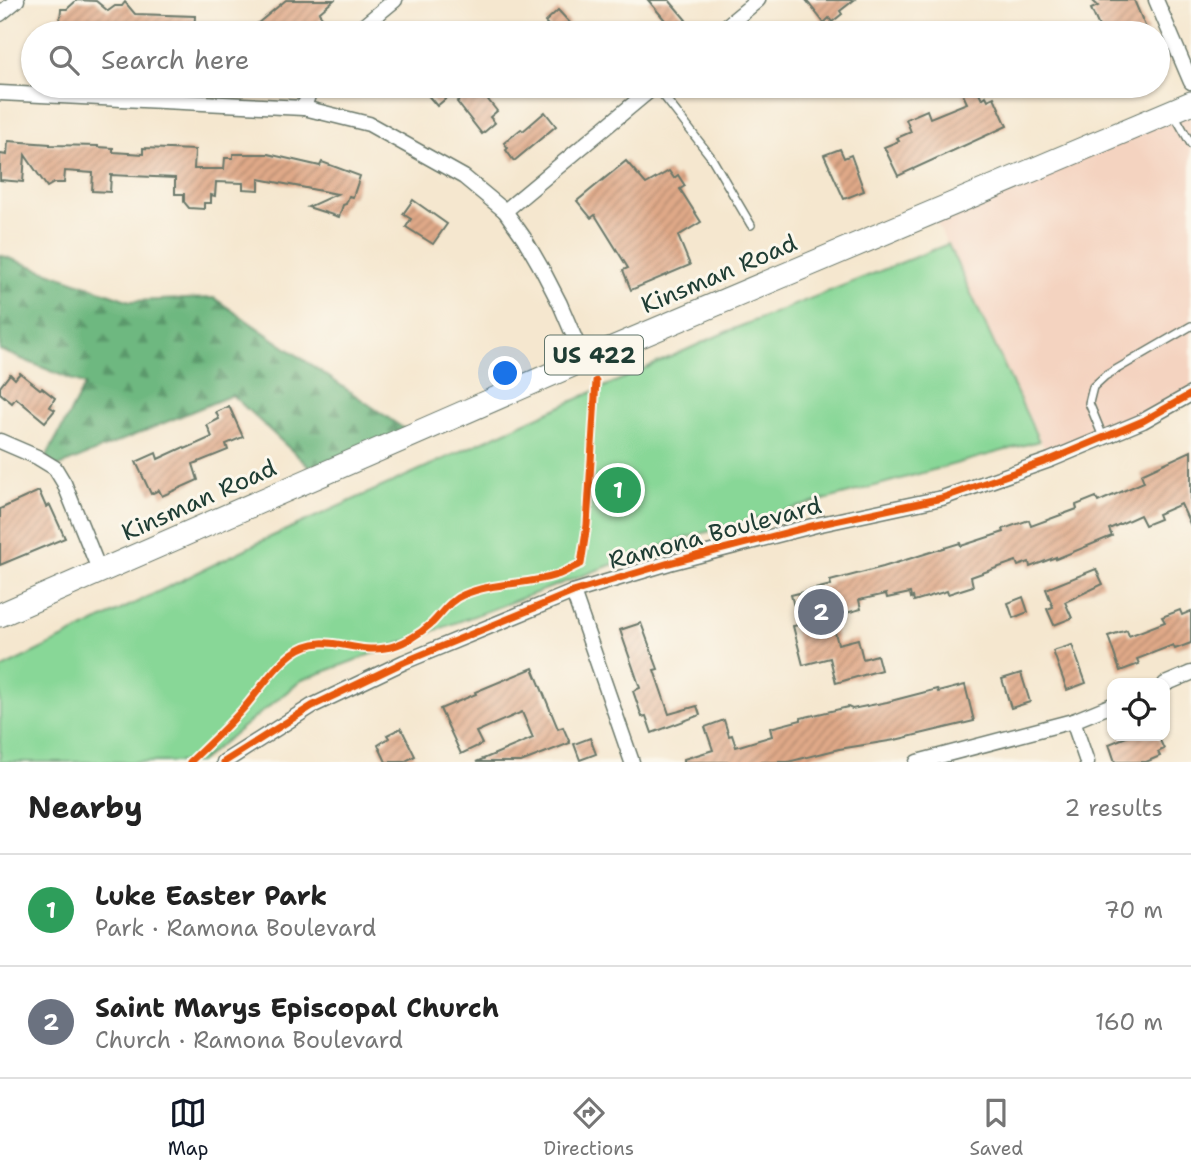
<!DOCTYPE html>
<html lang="en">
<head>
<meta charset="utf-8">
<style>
  :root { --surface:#fff; --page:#f6f6f6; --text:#222; --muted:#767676; --line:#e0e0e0; --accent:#111827 }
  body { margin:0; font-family:"Shantell Sans",sans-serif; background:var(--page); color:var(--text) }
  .controls { position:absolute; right:21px; bottom:21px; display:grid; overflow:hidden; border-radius:14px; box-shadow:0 2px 5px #0004 }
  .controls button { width:63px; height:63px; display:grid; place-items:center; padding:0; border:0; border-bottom:2px solid var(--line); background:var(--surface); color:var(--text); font:35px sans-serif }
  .you { position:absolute; left:506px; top:374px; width:24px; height:24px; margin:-18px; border:5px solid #fff; border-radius:50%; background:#1a73e8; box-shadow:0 0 0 10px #1a73e833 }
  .badge { display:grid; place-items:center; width:46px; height:46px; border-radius:50%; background:var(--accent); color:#fff; font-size:23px; font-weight:700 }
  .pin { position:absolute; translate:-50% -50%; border:4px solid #fff; box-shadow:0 2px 7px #0006 }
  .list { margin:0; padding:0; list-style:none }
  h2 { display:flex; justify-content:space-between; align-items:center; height:91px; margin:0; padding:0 28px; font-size:30px }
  h2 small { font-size:23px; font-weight:400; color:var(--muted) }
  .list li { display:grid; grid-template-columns:46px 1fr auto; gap:21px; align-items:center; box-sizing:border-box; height:112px; padding:0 28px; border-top:2px solid var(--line) }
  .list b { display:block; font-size:26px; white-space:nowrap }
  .list p { margin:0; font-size:23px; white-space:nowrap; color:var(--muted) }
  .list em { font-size:23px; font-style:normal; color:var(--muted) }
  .icon { flex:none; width:38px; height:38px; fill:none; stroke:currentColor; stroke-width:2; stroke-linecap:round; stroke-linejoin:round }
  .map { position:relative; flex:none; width:1191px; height:762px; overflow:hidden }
  .search { position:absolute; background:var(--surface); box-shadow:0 2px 5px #0004; left:21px; right:21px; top:21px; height:77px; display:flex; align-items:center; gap:18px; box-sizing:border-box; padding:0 24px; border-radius:38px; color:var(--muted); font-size:26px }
  .sheet { height:315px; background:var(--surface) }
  nav { display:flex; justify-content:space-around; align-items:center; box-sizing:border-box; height:98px; border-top:2px solid var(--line); background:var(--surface); font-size:19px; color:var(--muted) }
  nav a { display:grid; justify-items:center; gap:4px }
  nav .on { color:var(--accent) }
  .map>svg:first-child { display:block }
</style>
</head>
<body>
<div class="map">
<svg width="1191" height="762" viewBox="0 0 1191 762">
  <defs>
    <pattern id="forest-firs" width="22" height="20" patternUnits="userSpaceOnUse" patternTransform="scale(1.75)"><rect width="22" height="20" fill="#6eb880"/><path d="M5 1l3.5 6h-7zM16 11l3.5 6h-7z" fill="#5a976a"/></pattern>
    <pattern id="building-hatch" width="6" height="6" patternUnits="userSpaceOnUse" patternTransform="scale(1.75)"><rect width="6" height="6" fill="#e0a988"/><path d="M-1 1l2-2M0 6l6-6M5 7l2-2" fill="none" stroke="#b58b70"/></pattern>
  </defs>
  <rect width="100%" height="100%" fill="#fbf7ec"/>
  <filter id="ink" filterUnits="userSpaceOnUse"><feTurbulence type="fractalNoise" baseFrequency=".0143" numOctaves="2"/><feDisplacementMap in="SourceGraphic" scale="14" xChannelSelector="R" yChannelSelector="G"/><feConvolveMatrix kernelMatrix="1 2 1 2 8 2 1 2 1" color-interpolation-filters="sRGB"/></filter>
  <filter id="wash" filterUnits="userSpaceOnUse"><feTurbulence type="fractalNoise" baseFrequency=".00686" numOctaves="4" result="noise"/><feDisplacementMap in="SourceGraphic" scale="28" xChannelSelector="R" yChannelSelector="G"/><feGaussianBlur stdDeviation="1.57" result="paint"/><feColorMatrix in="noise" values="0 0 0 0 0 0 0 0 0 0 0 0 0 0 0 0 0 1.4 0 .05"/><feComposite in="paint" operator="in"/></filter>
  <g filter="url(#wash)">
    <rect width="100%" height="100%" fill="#f5e7cf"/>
    <path fill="#f4d3c0" d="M1191 103V394L1050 460 932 213Z"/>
    <path fill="url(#forest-firs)" stroke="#467a5a" stroke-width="2" d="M0 255 130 301 214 298 413 435 319 476 232 395 55 468 44 461 85 385 0 350Z"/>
    <path fill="#88d797" stroke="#548a66" stroke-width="2" d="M948 244 1039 441 678 540 302 680 199 762H0V669L266 539 726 332Z"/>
    <g id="blocks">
      <g fill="url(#building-hatch)">
        <path d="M77 0 96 1 108 11 115 6H122L125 2 135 14 195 16 194 33H59L61 9H67Z"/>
        <path d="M286 0H334L319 13 323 18 308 31 300 22 287 33H246Z"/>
        <path d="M648 0H669L686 20 674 31Z"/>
        <path d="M806 0H854L840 11 842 14 832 22 829 18 824 23Z"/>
        <path d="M1092 0H1134L1148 33H1102L1091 9 1098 6Z"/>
        <path d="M558 10 570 23 558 33H555L545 22Z"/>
        <path d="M420 86H461L437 106Z"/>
        <path d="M477 86 497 111 490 117 495 123 482 134 457 102Z"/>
        <path d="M959 86H976L982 99 986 96 988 100 994 97 1007 126 898 176 884 147 899 141 897 138 911 132 906 119 927 110 930 118 967 103Z"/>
        <path d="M545 112 556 126 514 161 506 150 508 148 504 143 521 129 523 131Z"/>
        <path d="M8 141 50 144V145L98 146V147L113 148V152L143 154V148L195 150 194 169H224L225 158H233V154H268L320 166 322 162 360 176 353 197 349 196 346 204 343 205 339 217 308 207 337 194 259 179V190L243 189V183L216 182 215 196 211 195V203H204V209L189 208 184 202V194H175V178L111 175 110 192 92 191 93 173 65 171 64 183H54L47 187 25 155 23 182 0 180V154L7 155Z"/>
        <path d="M840 149 844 158 851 155 864 191 844 199 824 155Z"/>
        <path d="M626 161 646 184 669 171 674 178 678 175 685 186 680 189 701 222 678 236 690 265 631 290 623 270 628 268 595 215 591 218 577 201Z"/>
        <path d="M413 200 447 224 433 244 406 227 411 219 403 214Z"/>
        <path d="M20 373 40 389 42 388 55 398 50 407 55 410 45 422 16 398 12 403 0 393V387L10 374 15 379Z"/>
        <path d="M229 406 243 437 226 444 228 450 193 464 198 480 162 496 159 490 151 494 136 462 156 453 158 459 184 447 185 449 212 437 207 425 219 419 216 412Z"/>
        <path d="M1191 451V526L1181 504 1158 514 1160 519 1145 525 1140 515 1109 529 1112 536 1056 559V557L1030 567 1029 562 1018 566 1016 561 971 577 973 586 948 594 947 591 914 601 913 597 911 598 910 593 887 598 886 594 859 600 861 609 831 617 838 644 858 639 863 659 877 655 881 670 836 683 830 658 803 665 793 626 799 625 791 595 831 585 830 581 883 567 960 543 961 546 1004 532 1003 529 1029 520 1031 526 1077 509 1076 505 1096 497 1098 502 1144 482 1141 474Z"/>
        <path d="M39 491 46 507 50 505 65 538 0 565V509Z"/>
        <path d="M1096 569 1103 584 1065 602 1072 618 1054 625 1047 609 1053 607 1046 589Z"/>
        <path d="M1023 597 1028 612 1013 618 1008 603Z"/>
        <path d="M1180 610 1182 615 1191 611V643L1175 649 1173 645 1137 659 1139 664 1120 671 1108 636 1127 630 1129 636 1165 622 1162 617Z"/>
        <path d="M641 623 658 669 654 670 669 714 697 706 700 715 652 733 646 716 642 717 633 691 640 688 620 630Z"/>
        <path d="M1072 645 1086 683 1067 690 1053 651Z"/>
        <path d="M533 668 558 729 563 727 570 743 521 762H476L533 738 522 712 476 732 482 744 461 754 440 709 476 694 475 692Z"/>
        <path d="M1021 673 1030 702 1011 708 1002 679Z"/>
        <path d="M965 685 974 721 895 740 839 749 788 762H684V759L713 750 705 727 724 720 729 736 732 735 736 747 772 736 770 728 801 720V718L848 707 852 709 887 702 937 689 938 692Z"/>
        <path d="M401 728 415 756 404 762H386L378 745 389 738 387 735Z"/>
        <path d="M1129 736H1158L1164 749 1158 752 1160 756 1146 762H1115L1109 744Z"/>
        <path d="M590 738 596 754 580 760 574 744Z"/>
      </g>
    </g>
  </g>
  <g filter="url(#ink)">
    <use href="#blocks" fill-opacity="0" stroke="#6a786a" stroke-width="2"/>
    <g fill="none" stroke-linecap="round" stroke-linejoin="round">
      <defs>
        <g id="service">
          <path d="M656 86 711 157 751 225"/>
          <path d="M1174 114 1191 144"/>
          <path d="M1103 437 1089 403 1093 387 1105 376 1191 326"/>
        </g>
        <g id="minor">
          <path d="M1156 0 1191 82"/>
          <path d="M0 14 17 0"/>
          <path d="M355 33 395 0"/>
          <path d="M718 33 758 0"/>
          <path d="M0 93 304 108 369 124 464 177 505 211 524 238 543 271 560 304 584 360"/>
          <path d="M304 108 311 86"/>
          <path d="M505 211 655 86"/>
          <path d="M0 441 37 457 55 468 64 483 100 572"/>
          <path d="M573 592 632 762"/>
          <path d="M1165 684 1191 673"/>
          <path d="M1073 721 1087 762"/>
          <path d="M224 762 312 706 404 662 573 592 669 563 816 525 942 498 1050 460 1143 421 1191 394"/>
          <path d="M917 762 1073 721 1112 705"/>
        </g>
        <path id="primary" d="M0 615 584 360 1191 103"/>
      </defs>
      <use href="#service" stroke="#6a786a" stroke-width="10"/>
      <use href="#minor" stroke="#6a786a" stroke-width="17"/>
      <use href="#primary" stroke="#6a786a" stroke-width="25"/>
      <use href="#service" stroke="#fff" stroke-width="7"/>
      <use href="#minor" stroke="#fff" stroke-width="14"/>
      <use href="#primary" stroke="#fff" stroke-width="23"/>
      <defs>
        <g id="cycleway">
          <path d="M190 762C208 745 226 728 243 709 259 691 273 668 293 653 324 630 352 654 385 648 401 646 420 634 432 623 442 613 450 600 463 595 493 582 527 585 557 575 565 572 573 567 581 564L587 525 596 381"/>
          <path d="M224 762 312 706 404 662 573 592 669 563 816 525 942 498 1050 460 1143 421 1191 394"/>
        </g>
      </defs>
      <use href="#cycleway" stroke="#fbf7ec" stroke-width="11"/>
      <use href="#cycleway" stroke="#e8590c" stroke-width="7"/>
    </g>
  </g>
  <g text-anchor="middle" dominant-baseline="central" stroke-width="6" stroke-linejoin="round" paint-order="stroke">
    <rect fill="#fbf7ec" stroke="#61756b" stroke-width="2" x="545" y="335.5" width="98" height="39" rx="5"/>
    <g font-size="23" font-weight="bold" fill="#1f3d34">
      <text x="594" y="355">US 422</text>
    </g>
    <g font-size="24" fill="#1f3d34" stroke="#fbf7ec">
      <text transform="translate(719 274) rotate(-23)">Kinsman Road</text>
      <text transform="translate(199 500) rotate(-24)">Kinsman Road</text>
      <text transform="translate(715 533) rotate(-15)">Ramona Boulevard</text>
    </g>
  </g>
</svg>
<div class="controls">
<button><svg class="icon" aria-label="locate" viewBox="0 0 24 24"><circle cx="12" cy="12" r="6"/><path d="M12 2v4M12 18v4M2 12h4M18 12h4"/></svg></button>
</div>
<div class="you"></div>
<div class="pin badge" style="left:618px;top:490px;background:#2e9e5b">1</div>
<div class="pin badge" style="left:821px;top:612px;background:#6b7280">2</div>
<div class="search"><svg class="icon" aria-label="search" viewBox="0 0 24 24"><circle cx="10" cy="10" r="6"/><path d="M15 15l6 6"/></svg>Search here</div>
</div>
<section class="sheet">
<h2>Nearby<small>2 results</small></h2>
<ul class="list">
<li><span class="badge" style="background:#2e9e5b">1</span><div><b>Luke Easter Park</b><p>Park · Ramona Boulevard</p></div><em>70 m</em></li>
<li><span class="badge" style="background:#6b7280">2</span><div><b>Saint Marys Episcopal Church</b><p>Church · Ramona Boulevard</p></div><em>160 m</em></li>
</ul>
</section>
<nav>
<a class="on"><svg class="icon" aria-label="map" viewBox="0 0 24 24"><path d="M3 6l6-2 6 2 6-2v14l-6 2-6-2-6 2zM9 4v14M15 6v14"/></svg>Map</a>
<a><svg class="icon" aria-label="directions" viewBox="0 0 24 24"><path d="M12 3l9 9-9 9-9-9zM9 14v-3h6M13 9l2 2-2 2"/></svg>Directions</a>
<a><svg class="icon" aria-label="saved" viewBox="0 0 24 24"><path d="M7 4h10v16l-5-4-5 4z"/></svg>Saved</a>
</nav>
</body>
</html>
